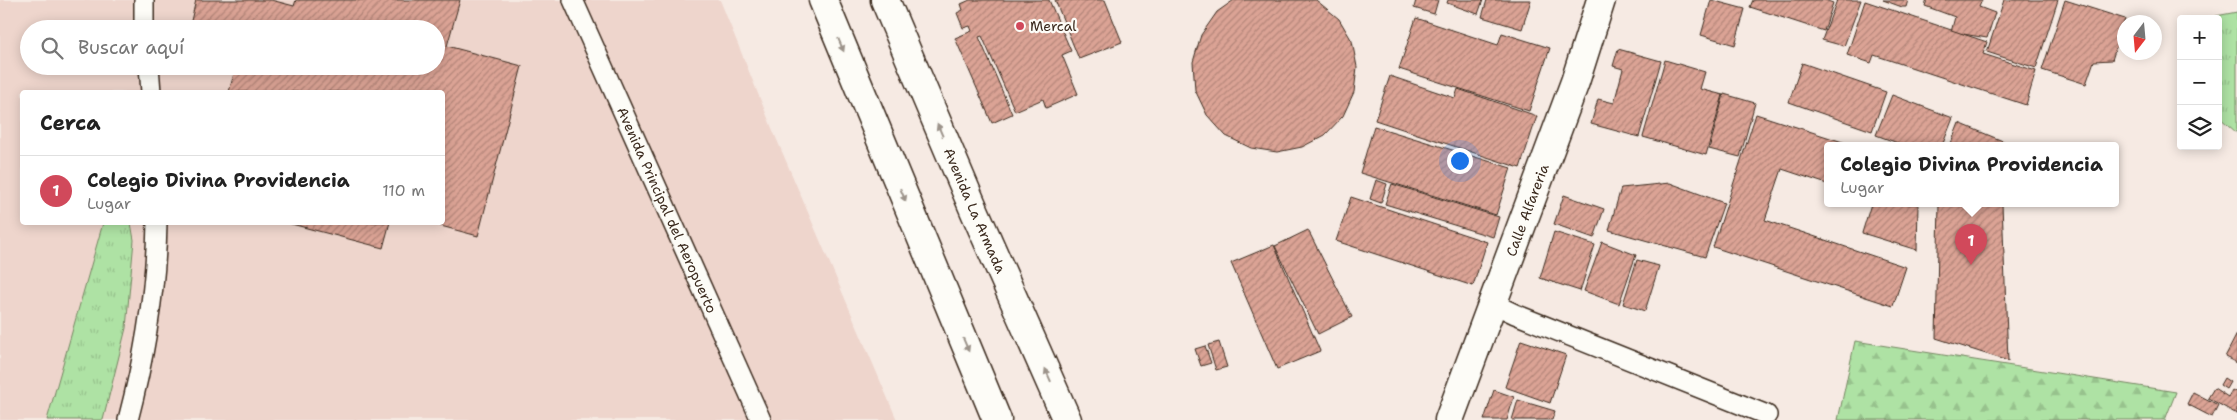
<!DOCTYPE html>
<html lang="es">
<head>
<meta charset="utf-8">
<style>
  :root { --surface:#fff; --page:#f6f6f6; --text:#222; --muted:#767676; --line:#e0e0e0; --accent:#d1495b }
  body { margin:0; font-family:"Shantell Sans",sans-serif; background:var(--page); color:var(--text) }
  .controls { position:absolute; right:15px; top:15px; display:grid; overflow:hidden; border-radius:5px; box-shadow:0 2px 12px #0003 }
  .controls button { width:45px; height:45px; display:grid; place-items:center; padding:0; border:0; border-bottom:1px solid var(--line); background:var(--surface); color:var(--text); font:25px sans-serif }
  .compass { position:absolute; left:2117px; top:15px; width:45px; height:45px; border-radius:50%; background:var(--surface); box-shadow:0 2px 12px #0003; rotate:196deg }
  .you { position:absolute; left:1459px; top:160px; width:18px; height:18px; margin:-12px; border:4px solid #fff; border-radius:50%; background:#1a73e8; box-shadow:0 0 0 8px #1a73e833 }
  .badge { display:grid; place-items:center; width:32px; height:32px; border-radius:50%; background:var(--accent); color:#fff; font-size:16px; font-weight:700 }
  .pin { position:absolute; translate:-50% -41px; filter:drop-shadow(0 1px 2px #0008) }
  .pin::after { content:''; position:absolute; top:26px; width:18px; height:15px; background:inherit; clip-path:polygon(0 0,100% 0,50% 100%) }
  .popup { position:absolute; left:1824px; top:142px; width:295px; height:65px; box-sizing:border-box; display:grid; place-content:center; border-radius:5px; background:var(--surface); filter:drop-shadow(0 1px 4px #0005); font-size:16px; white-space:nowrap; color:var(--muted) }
  .popup b { font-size:19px; color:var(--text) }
  .popup::after { content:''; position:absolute; left:50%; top:100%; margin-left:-10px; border:10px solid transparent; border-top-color:var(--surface) }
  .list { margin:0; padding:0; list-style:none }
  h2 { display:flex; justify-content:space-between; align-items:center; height:65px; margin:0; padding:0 20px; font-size:21px }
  h2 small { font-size:16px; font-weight:400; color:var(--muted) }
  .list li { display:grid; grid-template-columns:32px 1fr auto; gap:15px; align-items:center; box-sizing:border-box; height:70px; padding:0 20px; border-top:1px solid var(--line) }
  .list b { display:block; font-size:19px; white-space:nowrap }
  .list p { margin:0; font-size:16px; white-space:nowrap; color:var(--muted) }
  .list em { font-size:16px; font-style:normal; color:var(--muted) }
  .icon { flex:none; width:28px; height:28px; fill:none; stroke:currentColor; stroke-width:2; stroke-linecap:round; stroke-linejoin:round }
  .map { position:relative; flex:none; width:2237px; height:420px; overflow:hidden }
  .search { position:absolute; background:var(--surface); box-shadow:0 2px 12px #0003; left:20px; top:20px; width:425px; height:55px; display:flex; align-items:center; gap:12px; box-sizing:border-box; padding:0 18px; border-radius:28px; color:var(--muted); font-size:19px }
  .panel { position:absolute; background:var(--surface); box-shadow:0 2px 12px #0003; left:20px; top:90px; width:425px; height:135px; border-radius:5px }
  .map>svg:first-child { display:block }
</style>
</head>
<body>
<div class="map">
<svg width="2237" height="420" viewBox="0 0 2237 420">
  <defs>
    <pattern id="grass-tufts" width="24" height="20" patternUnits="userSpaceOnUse" patternTransform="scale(1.25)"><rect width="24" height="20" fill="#aee2a4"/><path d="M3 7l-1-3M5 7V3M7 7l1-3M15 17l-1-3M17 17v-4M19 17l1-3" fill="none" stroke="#97c28d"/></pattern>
    <pattern id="forest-firs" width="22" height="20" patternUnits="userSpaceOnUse" patternTransform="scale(1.25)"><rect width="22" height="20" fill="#aee2a4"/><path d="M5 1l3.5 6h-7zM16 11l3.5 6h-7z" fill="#97c28d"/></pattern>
    <pattern id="building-hatch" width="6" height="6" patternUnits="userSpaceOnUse" patternTransform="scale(1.25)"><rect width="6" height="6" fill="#dba395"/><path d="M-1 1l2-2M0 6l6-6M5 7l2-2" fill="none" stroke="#b38579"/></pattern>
  </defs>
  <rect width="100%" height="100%" fill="#f6eae3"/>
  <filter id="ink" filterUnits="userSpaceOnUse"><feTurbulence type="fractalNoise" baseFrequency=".02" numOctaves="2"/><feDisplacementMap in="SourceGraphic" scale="10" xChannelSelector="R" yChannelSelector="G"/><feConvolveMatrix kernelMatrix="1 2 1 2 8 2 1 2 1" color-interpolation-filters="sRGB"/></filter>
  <g filter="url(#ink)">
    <path fill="#eed5cc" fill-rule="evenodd" d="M0 0H720L774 133 897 420H0ZM29 29H436V66H29ZM22 92H442V222H22Z"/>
    <g fill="url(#grass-tufts)" stroke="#748661">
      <path d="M2237 12V133L2218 116V19H2214L2216 16Z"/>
      <path d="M103 223H131L134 240 126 328 103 420H47Z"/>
    </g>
    <path fill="url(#forest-firs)" stroke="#748661" d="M1855 341 2176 392 2165 420H1838Z"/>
    <g fill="url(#building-hatch)" stroke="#3b2a1e">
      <path d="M196 0H271L294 6 296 0H460L447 46 522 66 478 236 426 222H442V92H229L236 66H436V29H189Z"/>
      <path d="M970 0H1049L1071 51 1062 55 1078 94 1046 108 1043 99 1015 111 982 36 979 37 1012 114 992 123 955 38 972 31 970 26 963 28 957 13 963 10 961 4Z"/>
      <path d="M1055 0H1105L1122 42 1079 59Z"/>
      <path d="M1234 0H1316L1339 19 1352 41 1357 67 1354 92 1343 116 1325 135 1302 147 1277 152 1251 148 1226 136 1207 115 1195 90 1193 62 1201 35 1217 12Z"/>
      <path d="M1416 0H1438L1434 14 1414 8Z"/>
      <path d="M1448 0H1483L1478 14 1447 3Z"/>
      <path d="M1487 0H1531L1522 29 1482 17Z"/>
      <path d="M1711 0 1745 9 1735 45 1701 35Z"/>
      <path d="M1753 0H1825L1833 3 1824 31 1750 7Z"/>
      <path d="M1837 0H1861L1844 46 1822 40Z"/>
      <path d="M1883 0H1908L1906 7H1902Z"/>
      <path d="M1927 0H1982L1979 7 1995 13 1987 38 1951 32 1955 17 1925 6Z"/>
      <path d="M2004 0H2058L2036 68 1987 52Z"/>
      <path d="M2065 0 2125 19 2112 60 2094 61 2086 84 2042 70Z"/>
      <path d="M1865 1 1987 42 1983 54 2036 71 2026 105 1874 55 1871 63 1847 55Z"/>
      <path d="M1416 18 1498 45 1502 33 1550 48 1529 111 1399 69Z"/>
      <path d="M1618 49 1661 61 1639 137 1591 124 1598 99 1614 103 1623 69 1613 66Z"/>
      <path d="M1665 60 1705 72 1700 89 1723 95 1706 155 1643 137Z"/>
      <path d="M1802 63 1886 92 1872 131 1789 102Z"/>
      <path d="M1390 76 1455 98 1458 89 1537 116 1520 168 1375 120Z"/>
      <path d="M1724 94 1755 103 1740 157 1709 149Z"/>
      <path d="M1892 95 1953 118 1942 146H1906L1876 135Z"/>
      <path d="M1756 114 1855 146H1827V184L1782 169 1765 220 1906 267 1893 306 1713 247Z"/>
      <path d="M1959 123 2010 144 2009 146H1950Z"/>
      <path d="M1374 126 1511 168 1496 215 1360 173Z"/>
      <path d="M1376 180 1387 184 1381 203 1370 199Z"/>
      <path d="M1670 183 1724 203 1705 257 1609 230 1621 188Z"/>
      <path d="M1392 184 1499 217 1493 237 1385 204Z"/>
      <path d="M1564 195 1604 209 1594 238 1554 224Z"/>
      <path d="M1351 197 1487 242 1473 286 1336 241Z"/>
      <path d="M1871 204H1918L1917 250 1862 233Z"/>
      <path d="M1939 204H2002L2008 361 1936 338Z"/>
      <path d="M284 222H390L383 248Z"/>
      <path d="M1308 230 1352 317 1318 334 1275 246Z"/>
      <path d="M1554 232 1595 245 1580 291 1540 278Z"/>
      <path d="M1602 242 1636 255 1619 304 1584 291Z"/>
      <path d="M1274 245 1320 351 1277 369 1231 263Z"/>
      <path d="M1637 260 1659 266 1645 311 1623 304Z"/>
      <path d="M2237 334V363L2225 357Z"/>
      <path d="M1521 340 1566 355 1550 403 1505 387Z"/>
      <path d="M1219 342 1227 367 1216 370 1208 345Z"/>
      <path d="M1205 346 1211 363 1201 366 1195 349Z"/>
      <path d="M2224 378 2230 382 2226 389 2220 385Z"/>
      <path d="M2214 388 2228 397 2232 390 2237 393V414L2208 398Z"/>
      <path d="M1494 390 1514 397 1507 420H1484Z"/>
      <path d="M2193 392 2218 405 2212 417 2187 404Z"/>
      <path d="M1518 400 1555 411 1552 420H1512Z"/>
    </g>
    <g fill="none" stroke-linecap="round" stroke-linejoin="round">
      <defs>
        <g id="lane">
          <path d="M144 0V29"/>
          <path id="s1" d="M573 0 761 420"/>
          <path d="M149 66 151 92"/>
          <path d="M1492 303 1515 314 1767 415"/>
          <path d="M128 420C145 355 156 290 157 222"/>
        </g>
        <g id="street">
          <path id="s2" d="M1449 420 1575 82 1601 0"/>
        </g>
        <g id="secondary">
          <path d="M823 0 997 420"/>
          <path id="s3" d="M885 0 975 212 1067 420"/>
        </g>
      </defs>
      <use href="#lane" stroke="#3b2a1e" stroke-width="22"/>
      <use href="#street" stroke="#3b2a1e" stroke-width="31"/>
      <use href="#secondary" stroke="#3b2a1e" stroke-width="31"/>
      <use href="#lane" stroke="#fdfcf7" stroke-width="19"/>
      <use href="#street" stroke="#fdfcf7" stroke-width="28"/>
      <use href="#secondary" stroke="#fdfcf7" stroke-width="28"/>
    </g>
    <defs><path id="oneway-solid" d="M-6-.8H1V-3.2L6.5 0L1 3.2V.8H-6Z" transform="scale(1.25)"/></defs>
    <g fill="#9c938a">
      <use href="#oneway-solid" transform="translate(841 45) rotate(67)"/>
      <use href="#oneway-solid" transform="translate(940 130) rotate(-113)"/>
      <use href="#oneway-solid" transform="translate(903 195) rotate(67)"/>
      <use href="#oneway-solid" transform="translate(966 345) rotate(67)"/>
      <use href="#oneway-solid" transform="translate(1048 375) rotate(-114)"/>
    </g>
  </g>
  <circle fill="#d1495b" stroke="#fdfcf7" stroke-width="2" cx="1020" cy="26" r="5"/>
  <g text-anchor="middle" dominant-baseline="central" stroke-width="4.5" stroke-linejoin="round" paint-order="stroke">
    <g font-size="14" fill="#3b2a1e" stroke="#fdfcf7" text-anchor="start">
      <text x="1030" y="26">Mercal</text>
    </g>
    <g font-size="14" fill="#3b2a1e" stroke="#fdfcf7">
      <text stroke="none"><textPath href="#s1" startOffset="230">Avenida Principal del Aeropuerto</textPath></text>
      <text stroke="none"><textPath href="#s3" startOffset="229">Avenida La Armada</textPath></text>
      <text stroke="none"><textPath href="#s2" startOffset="224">Calle Alfareria</textPath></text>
    </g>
  </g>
</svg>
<div class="controls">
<button>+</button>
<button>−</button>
<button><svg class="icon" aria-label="layers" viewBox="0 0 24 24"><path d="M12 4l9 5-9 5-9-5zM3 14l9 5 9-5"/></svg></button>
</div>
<svg class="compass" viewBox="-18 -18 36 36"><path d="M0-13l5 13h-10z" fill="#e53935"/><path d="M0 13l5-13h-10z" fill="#767676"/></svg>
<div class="you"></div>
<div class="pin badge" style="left:1971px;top:265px">1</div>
<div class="popup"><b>Colegio Divina Providencia</b>Lugar</div>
<div class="search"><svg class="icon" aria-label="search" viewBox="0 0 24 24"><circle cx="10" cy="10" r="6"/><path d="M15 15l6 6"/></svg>Buscar aquí</div>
<section class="panel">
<h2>Cerca<small></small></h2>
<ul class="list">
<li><span class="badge">1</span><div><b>Colegio Divina Providencia</b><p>Lugar</p></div><em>110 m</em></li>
</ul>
</section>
</div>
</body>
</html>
